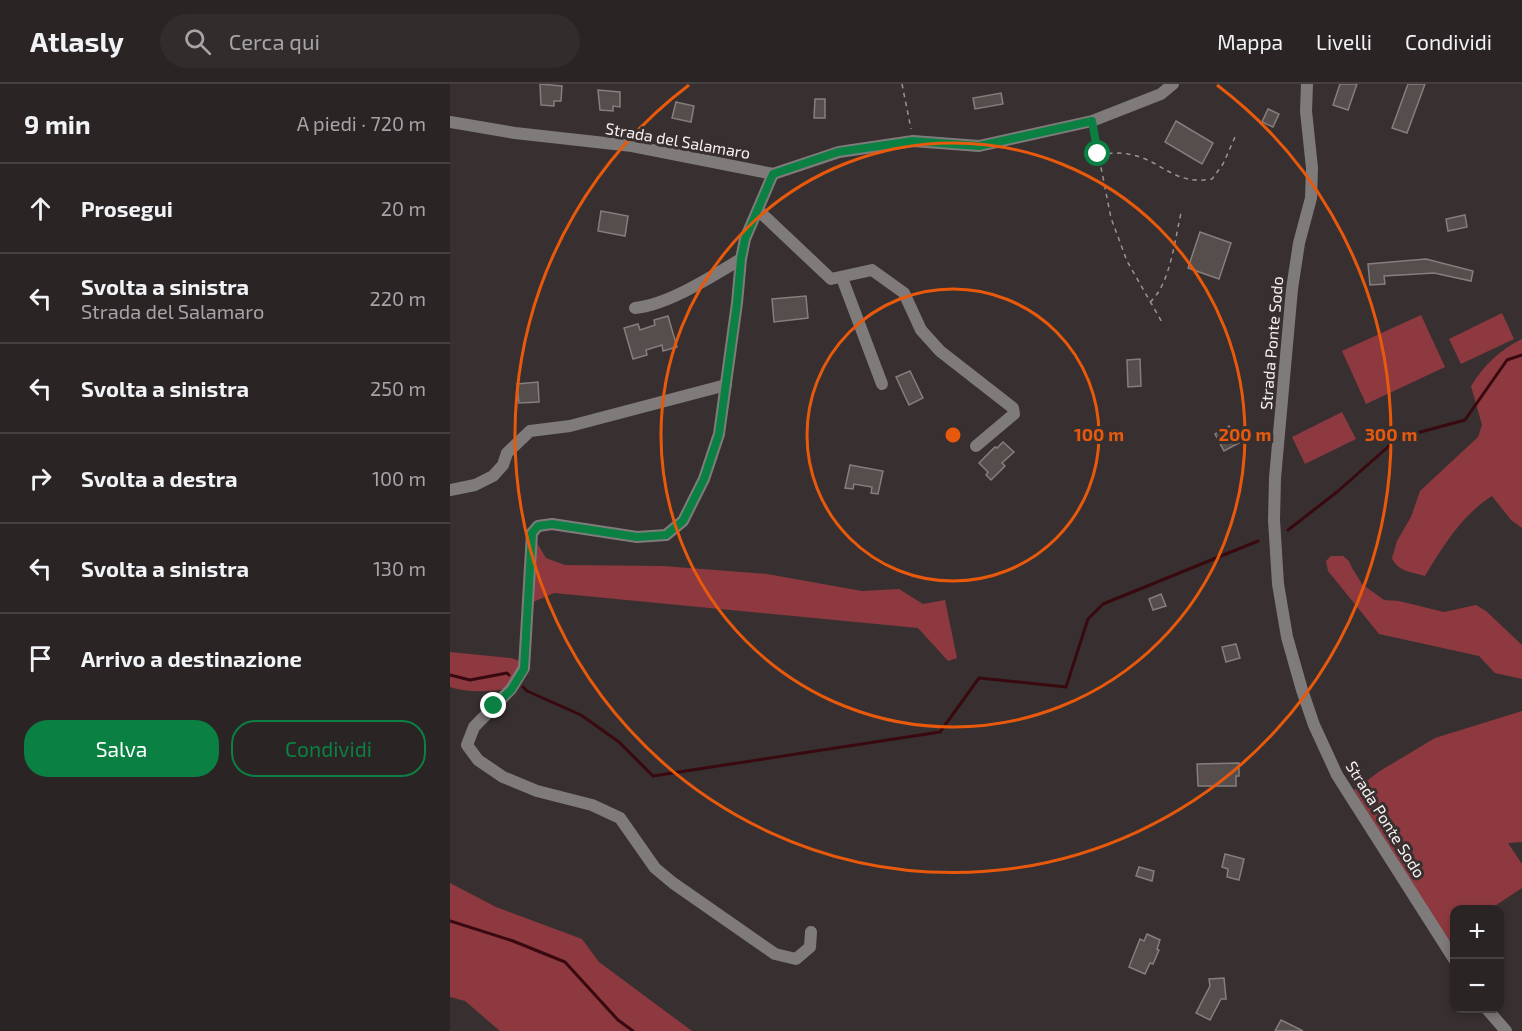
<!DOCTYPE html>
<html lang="it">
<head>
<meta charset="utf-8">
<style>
  :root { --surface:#2a2424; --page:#322c2c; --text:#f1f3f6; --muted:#a5a4a6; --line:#464141; --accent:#0b8043 }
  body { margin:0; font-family:"Exo 2",sans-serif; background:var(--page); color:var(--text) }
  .controls { position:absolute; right:18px; bottom:18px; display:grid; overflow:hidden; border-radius:12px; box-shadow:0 3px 9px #0003 }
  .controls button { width:54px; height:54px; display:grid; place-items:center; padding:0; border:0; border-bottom:2px solid var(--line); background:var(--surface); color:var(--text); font:30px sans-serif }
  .stop { position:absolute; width:18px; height:18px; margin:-14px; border:4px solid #0b8043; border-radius:50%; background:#fff }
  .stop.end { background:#0b8043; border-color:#fff; box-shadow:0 2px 6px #0008 }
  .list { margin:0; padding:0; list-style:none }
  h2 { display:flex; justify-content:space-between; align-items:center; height:78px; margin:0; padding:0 24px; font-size:26px }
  h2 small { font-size:20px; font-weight:400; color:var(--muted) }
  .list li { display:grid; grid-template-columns:39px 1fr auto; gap:18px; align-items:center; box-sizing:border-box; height:90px; padding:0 24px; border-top:2px solid var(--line) }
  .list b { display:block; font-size:22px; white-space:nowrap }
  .list p { margin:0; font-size:20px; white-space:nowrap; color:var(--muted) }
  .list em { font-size:20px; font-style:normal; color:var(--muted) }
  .actions { display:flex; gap:12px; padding:18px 24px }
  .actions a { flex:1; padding:14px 0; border:2px solid var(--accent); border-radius:24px; text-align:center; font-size:21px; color:var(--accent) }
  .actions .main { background:var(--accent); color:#fff }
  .icon { flex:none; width:33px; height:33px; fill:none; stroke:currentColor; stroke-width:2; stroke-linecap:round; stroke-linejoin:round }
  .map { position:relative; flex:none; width:1072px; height:947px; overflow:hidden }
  header { display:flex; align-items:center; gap:36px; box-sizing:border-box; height:84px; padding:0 30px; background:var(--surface); border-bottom:2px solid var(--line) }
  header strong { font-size:28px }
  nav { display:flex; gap:33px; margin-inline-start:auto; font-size:21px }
  .search { width:420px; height:54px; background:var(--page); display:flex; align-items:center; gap:15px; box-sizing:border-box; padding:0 21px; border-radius:33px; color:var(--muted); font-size:22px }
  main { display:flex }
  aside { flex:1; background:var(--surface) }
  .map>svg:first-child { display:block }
</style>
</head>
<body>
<header>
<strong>Atlasly</strong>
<div class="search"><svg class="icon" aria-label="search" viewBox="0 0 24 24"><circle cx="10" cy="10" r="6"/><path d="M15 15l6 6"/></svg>Cerca qui</div>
<nav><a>Mappa</a><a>Livelli</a><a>Condividi</a></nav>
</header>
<main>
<aside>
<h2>9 min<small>A piedi · 720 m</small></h2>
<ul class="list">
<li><svg class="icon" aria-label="ahead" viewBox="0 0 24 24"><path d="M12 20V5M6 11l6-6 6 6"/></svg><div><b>Prosegui</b></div><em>20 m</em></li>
<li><svg class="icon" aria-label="left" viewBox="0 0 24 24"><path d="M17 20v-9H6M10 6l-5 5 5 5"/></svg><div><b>Svolta a sinistra</b><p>Strada del Salamaro</p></div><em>220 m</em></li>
<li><svg class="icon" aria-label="left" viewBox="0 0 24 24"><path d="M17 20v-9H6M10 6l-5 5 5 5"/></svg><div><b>Svolta a sinistra</b></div><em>250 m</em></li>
<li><svg class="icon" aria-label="right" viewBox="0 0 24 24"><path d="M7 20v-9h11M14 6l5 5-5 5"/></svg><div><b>Svolta a destra</b></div><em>100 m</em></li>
<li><svg class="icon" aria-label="left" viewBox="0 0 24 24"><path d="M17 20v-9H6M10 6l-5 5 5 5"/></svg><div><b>Svolta a sinistra</b></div><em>130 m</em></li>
<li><svg class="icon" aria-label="arrive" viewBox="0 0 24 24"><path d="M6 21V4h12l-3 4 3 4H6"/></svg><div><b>Arrivo a destinazione</b></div></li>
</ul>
<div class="actions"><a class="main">Salva</a><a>Condividi</a></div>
</aside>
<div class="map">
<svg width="1072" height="947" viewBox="0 0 1072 947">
  <rect width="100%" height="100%" fill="#383030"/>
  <g fill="#8d393f">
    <path d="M1052 229 1064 255 1011 280 999 255Z"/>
    <path d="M971 231 995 283 916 320 892 267Z"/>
    <path d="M1072 255V444L1061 436 1042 412C1012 431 993 462 975 492 962 488 948 488 942 474L947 457 961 433 970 407 1028 353 1032 341 1021 302C1033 282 1051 265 1072 255Z"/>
    <path d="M892 328 906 355 855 380 842 353Z"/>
    <path d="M87 459 96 474 115 481 213 482 317 490 412 507 449 505 473 520 495 516 507 574 498 577 468 544 104 509 83 518Z"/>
    <path d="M881 472H893L899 477 902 484 912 500 934 516 949 517 994 528 1026 521 1036 527 1072 561V595L1045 589 1029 572 929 550 878 487 876 477Z"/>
    <path d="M0 568 61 574 73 578 60 604C40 608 19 609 0 603Z"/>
    <path d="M1072 627V758L1058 759 1072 780V804L1040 825 1004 826V852L998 857 904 706 930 687 985 654Z"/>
    <path d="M0 799 46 823 132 855 149 878 242 947H50L15 917 0 913Z"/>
  </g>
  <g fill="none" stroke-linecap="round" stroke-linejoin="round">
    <g stroke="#38090f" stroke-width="3">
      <path d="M838 446 887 408 948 354 1015 336 1057 276 1072 271"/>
      <path d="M0 591 20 596 57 589 59 591"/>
      <path d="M73 603 77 607 131 631 169 658 203 692 490 648 529 594 616 603 638 535 653 520 808 457"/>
      <path d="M0 837 63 857 115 878 168 936 183 947"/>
    </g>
  </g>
  <g fill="#564e4d" stroke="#867d7d" stroke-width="1.5">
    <path d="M90 0 112 2 111 17H104V22L91 21Z"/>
    <path d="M890 0H907L898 26 883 21Z"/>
    <path d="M958 0H975L957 49 942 44Z"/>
    <path d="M148 6 170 8V23L163 22V27L150 26Z"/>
    <path d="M551 9 553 20 525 25 523 14Z"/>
    <path d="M365 15H375V34H364Z"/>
    <path d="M226 18 244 22 241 38 222 34Z"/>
    <path d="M818 25 829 30 823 43 812 38Z"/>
    <path d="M726 37 763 59 752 80 715 58Z"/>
    <path d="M151 127 178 132 175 152 148 147Z"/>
    <path d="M1015 131 1017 143 998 147 996 135Z"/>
    <path d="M750 148 781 159 769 195 738 184Z"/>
    <path d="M976 175 1023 187 1021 197 984 189 934 192 935 200 920 201 918 180Z"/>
    <path d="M356 212 358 234 324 238 322 215Z"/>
    <path d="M218 232 227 263 213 267 212 261 196 266 197 271 183 275 174 244 188 240 190 246 205 241 204 236Z"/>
    <path d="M690 275 691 302 678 303 677 276Z"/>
    <path d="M460 287 473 314 459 321 446 293Z"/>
    <path d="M88 298 89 318 69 319 67 300Z"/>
    <path d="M779 342 789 359 774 367 765 350Z"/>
    <path d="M553 358 564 368 552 379 555 382 541 396 536 391 538 388 529 379 545 363 547 364Z"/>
    <path d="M400 381 433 387 428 410 421 409 422 403 404 400 403 405 395 404Z"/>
    <path d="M711 510 716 522 703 526 699 515Z"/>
    <path d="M786 560 790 574 776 578 772 563Z"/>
    <path d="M789 679V692H786V702H748L747 680Z"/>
    <path d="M775 770 794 775 789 796 777 793 778 785 772 783Z"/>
    <path d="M689 783 704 787 702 797 686 792Z"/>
    <path d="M697 850 710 856 707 865 709 866 703 880 700 879 695 890 679 883 690 855 694 857Z"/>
    <path d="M774 894 776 915H771L760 936 746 929 760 902 759 895Z"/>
    <path d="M831 936 853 947H825Z"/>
  </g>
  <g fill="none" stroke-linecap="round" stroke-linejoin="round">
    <g stroke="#9a9493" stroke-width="1.5" stroke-dasharray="4.5 4.5" stroke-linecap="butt">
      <path d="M452 0 461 45"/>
      <path d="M644 48 661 134 677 177 713 240"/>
      <path d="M649 70C658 70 669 68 678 70 711 75 723 102 762 95L773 80 785 53"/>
      <path d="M700 218C720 201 725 155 731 129"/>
    </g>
    <g stroke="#7f7b7b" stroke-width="12">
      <path d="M857 0 856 27 862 84 861 114 849 159 842 205 825 394 824 436 828 500 837 553 852 606 864 641 887 691 1004 875"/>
      <path d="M0 38 65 49 182 62 323 90 389 68 463 57 529 62 642 37 711 10 723 0"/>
      <path d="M308 126 381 195 422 186 454 209 471 246 490 267 563 324 564 330 526 362"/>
      <path d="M291 175 287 219 269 350 254 395 233 437 216 451 187 453 102 440 88 442 82 449 74 584 61 605 24 643 17 661 28 676 53 693 87 707 142 721 170 734 205 784 223 799 325 870 346 875 360 863 361 848"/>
      <path d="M392 194 432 300"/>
      <path d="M185 224C218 221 261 193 291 175L295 155 323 90"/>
      <path d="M0 406 25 401 43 392 53 381 57 369 80 347 120 342 276 301"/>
      <path d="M1036 924 1056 947"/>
    </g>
  </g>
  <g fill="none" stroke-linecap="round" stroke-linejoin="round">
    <path stroke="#0b8043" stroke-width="8" d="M44 622 61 606 74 585 82 449 88 442 102 440 187 453 216 451 233 437 254 395 269 350 287 219 291 175 295 155 323 90 388 68 463 57 529 62 642 37 648 70"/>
  </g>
  <g fill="none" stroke="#e8590c" stroke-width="3">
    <circle cx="503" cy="351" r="146"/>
    <circle cx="503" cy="351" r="292"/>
    <path d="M767 1A438 438 0 1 1 239 1"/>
  </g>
  <g text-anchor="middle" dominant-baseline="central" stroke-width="6" stroke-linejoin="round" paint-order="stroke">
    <g font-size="16" fill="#f7f2f1" stroke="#383030">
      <text transform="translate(228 56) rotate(10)">Strada del Salamaro</text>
      <text transform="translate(821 259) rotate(-85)">Strada Ponte Sodo</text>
      <text transform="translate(936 735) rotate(58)">Strada Ponte Sodo</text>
    </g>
  </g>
  <circle cx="503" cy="351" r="9" fill="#e8590c" stroke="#383030" stroke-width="3"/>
  <g font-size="18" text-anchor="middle" font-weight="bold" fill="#e8590c" stroke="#383030" stroke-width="6" stroke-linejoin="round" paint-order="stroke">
    <text x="649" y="357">100 m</text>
    <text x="795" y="357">200 m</text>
    <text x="941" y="357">300 m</text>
  </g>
</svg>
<div class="controls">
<button>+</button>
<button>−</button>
</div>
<div class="stop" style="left:648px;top:70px"></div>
<div class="stop end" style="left:44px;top:622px"></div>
</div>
</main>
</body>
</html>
